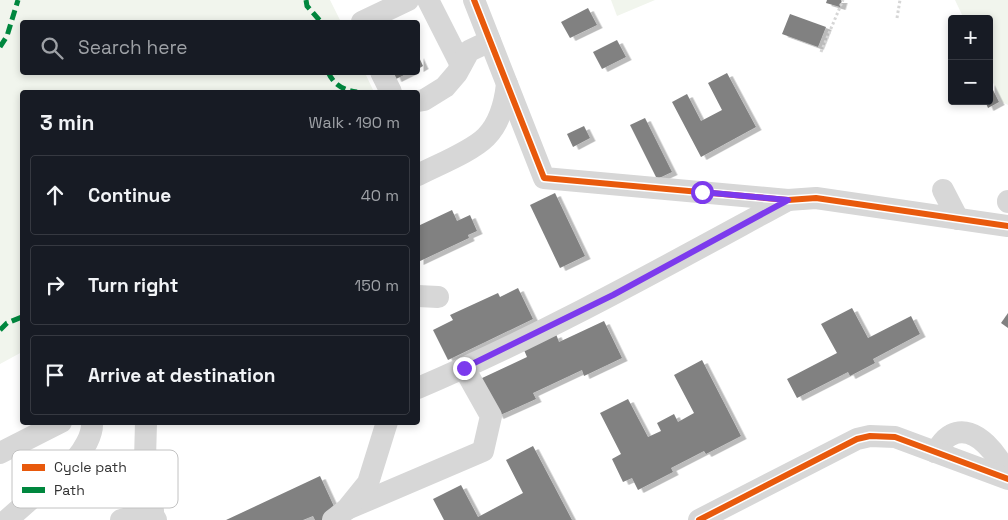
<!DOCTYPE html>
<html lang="en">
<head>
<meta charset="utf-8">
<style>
  :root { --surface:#171b24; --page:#20242c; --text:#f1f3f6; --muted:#9ea1a6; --line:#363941 }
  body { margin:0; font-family:"Space Grotesk",sans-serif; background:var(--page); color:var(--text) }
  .controls { position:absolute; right:15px; top:15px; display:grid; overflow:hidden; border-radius:5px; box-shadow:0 2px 8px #0003 }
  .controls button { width:45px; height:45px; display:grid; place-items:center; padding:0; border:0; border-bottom:1px solid var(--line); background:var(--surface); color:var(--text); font:25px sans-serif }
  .stop { position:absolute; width:15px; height:15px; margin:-11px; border:4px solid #7c3aed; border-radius:50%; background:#fff }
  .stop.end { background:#7c3aed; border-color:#fff; box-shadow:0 1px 5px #0008 }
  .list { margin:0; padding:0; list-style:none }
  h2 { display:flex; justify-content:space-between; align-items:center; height:65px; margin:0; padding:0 20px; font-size:21px }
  h2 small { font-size:16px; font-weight:400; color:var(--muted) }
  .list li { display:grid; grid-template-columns:32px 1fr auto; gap:15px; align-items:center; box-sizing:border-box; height:80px; margin:0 10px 10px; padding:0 10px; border:1px solid var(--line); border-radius:5px }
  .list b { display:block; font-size:19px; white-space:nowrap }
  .list em { font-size:16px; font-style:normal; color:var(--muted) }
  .icon { flex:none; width:28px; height:28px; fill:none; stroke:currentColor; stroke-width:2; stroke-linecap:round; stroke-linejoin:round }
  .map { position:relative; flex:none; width:1008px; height:520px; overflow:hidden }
  .search { position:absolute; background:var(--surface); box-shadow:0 2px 8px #0003; left:20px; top:20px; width:400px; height:55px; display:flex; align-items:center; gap:12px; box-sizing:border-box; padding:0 18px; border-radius:5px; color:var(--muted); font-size:19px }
  .panel { position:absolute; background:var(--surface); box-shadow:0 2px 8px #0003; left:20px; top:90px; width:400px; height:335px; border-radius:5px }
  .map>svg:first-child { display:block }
</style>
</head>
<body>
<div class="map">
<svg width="1008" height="520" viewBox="0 0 1008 520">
  <defs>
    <filter id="shadow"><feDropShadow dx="5.5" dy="3" stdDeviation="0" flood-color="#0004"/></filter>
  </defs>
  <rect width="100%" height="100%" fill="#fff"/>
  <g fill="#f1f5ed">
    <path d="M0 0H330L341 22H22V72L365 73 374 92H22V352L0 364Z"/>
    <path d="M611 0H655L617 16Z"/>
    <path d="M955 0H1008V105L1002 102 989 74V19H964Z"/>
  </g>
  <g fill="#818181" filter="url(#shadow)">
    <path d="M827 0H842L840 7 826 3Z"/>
    <path d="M588 8 597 25 570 38 561 22Z"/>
    <path d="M790 14 826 27 818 47 782 34Z"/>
    <path d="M617 40 626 57 602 69 593 52Z"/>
    <path d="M418 55 423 66 418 69Z"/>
    <path d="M393 72H410L396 79Z"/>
    <path d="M727 73 756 127 701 157 672 102 687 94 701 121 722 110 708 83Z"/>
    <path d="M989 82 999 102 988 108 985 101H989Z"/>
    <path d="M645 118 672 172 657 179 630 125Z"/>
    <path d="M584 126 590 138 573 147 567 134Z"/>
    <path d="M555 193 585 256 560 268 530 205Z"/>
    <path d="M452 210 457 221 470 215 477 231 468 235 469 238 418 262V226Z"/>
    <path d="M518 288 533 319 448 360 433 330 453 320 450 315 498 293 500 297Z"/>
    <path d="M852 308 868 338 911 316 920 334 873 359 875 363 850 376 848 372 797 398 787 379 837 353 821 324Z"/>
    <path d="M1008 313V328L1001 323Z"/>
    <path d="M604 321 622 358 584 376 582 370 533 393 536 399 498 416 480 379 527 357 524 350 556 334 559 342Z"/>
    <path d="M702 360 741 436 706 454 704 451 671 468 673 472 638 490 632 478 623 482 612 459 621 454 600 413 628 399 648 437 661 431 657 423 674 414 678 422 694 413 674 375Z"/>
    <path d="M533 446 572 520H444L433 499 461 485 478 517 523 493 506 460Z"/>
    <path d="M320 476 337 513 322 520H315L313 516 303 520H226Z"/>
  </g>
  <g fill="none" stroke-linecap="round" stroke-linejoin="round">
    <g stroke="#d6d6d6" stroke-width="3" stroke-dasharray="2.5 2.5" stroke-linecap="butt">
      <path d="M897 18 900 0"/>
      <path d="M821 52 843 0"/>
    </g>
    <g stroke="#d7d7d7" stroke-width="22">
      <path d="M428 0 461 65"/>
      <path d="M474 0 544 178 788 200 816 198 1008 226"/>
      <path d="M362 22 408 0"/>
      <path d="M381 72 391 92"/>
      <path d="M418 101 424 100 445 87 457 73 469 51 490 41"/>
      <path d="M418 175C437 165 471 152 486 137 499 124 505 102 507 84"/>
      <path d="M943 190 958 219"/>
      <path d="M1008 201V202"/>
      <path d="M418 296 438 297"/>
      <path d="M418 388C545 334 666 266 788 200"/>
      <path d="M146 422 145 460 153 515 156 520"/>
      <path d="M935 452C940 446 944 438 951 435 976 422 1000 458 1008 477"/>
      <path d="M0 453 61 422"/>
      <path d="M347 509 483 451 491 416 464 368"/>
      <path d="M7 520 75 460C83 451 93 435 92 422"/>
      <path d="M121 520 153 511"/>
      <path d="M333 520 347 509 368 483 387 422"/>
      <path d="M699 520 857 439 870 436 895 437 1008 479"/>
    </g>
    <g stroke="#00873e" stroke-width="5" stroke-dasharray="10 5" stroke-linecap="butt">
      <path d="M306 0 307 6 321 22"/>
      <path d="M0 47 7 36 18 0"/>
      <path d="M328 72C334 85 343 90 357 92"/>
      <path d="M0 330 7 323 22 317"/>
    </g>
    <defs>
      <g id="cycleway">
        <path d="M474 0 544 178 788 200 816 198 1008 226"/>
        <path d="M699 520 857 439 870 436 895 437 1008 479"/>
      </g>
    </defs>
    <use href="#cycleway" stroke="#fff" stroke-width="9"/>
    <use href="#cycleway" stroke="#e8590c" stroke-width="6"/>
  </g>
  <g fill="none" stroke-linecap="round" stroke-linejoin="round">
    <path stroke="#7c3aed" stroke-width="6" d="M464 368 613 295 788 200 702 192"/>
  </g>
  <rect x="12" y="450" width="166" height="58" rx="8" fill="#fff" stroke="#c2c2c2" stroke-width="1"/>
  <rect x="22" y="464" width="23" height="7" fill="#e8590c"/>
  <rect x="22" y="487" width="23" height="6" fill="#00873e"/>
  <g font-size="14" fill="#333">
    <text x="54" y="472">Cycle path</text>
    <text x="54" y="495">Path</text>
  </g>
</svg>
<div class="controls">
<button>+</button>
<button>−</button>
</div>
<div class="stop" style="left:702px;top:192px"></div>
<div class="stop end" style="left:464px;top:368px"></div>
<div class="search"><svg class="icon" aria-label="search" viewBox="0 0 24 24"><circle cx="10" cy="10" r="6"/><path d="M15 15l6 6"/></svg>Search here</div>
<section class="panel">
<h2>3 min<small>Walk · 190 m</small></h2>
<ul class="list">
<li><svg class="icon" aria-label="ahead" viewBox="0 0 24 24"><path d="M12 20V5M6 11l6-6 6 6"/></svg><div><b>Continue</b></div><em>40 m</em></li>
<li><svg class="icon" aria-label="right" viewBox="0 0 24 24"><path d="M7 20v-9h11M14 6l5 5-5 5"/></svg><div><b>Turn right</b></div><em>150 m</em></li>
<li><svg class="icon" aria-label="arrive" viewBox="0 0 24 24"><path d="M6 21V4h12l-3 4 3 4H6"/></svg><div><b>Arrive at destination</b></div></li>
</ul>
</section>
</div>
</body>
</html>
